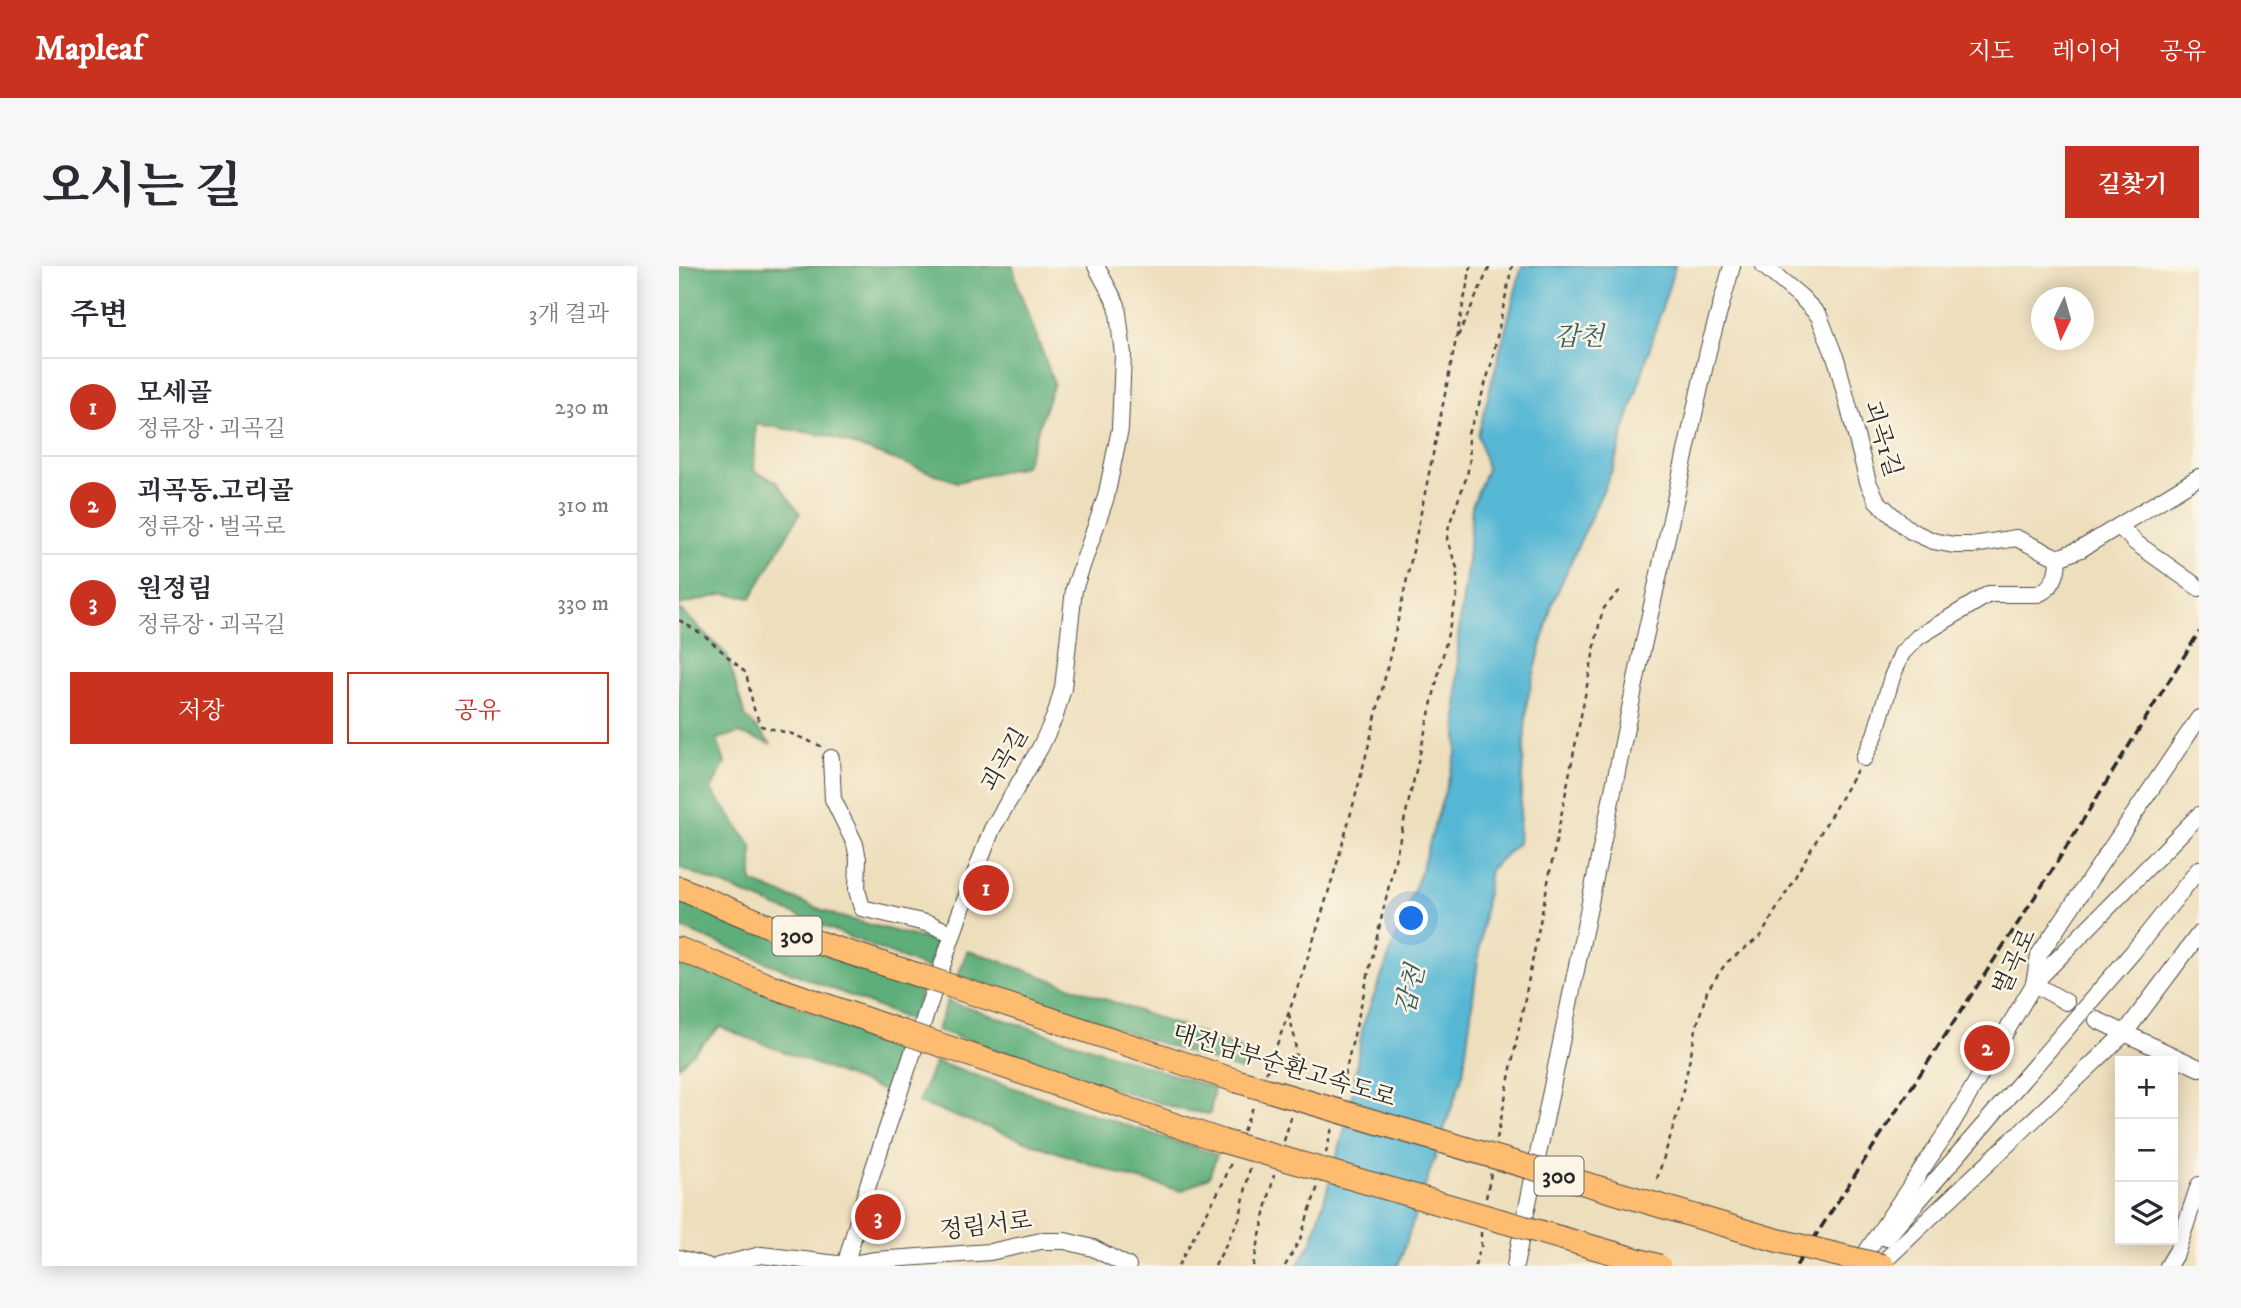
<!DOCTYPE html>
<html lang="ko">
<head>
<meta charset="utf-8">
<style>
  :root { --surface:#fff; --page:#f7f7f7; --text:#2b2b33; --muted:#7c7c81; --line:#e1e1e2; --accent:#c8321e }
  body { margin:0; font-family:"IM FELL DW Pica","Noto Serif KR",serif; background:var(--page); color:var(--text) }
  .controls { position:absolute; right:21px; bottom:21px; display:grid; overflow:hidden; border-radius:0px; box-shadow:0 4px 18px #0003 }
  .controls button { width:63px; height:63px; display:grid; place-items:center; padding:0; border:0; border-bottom:2px solid var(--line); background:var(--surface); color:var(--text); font:35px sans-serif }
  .compass { position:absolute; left:1352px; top:21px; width:63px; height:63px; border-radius:50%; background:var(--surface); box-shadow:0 4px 18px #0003; rotate:185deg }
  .you { position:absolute; left:733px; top:653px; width:24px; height:24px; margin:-18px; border:5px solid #fff; border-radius:50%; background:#1a73e8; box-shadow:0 0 0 10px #1a73e833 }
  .badge { display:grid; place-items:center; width:46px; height:46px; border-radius:50%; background:var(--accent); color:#fff; font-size:23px; font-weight:700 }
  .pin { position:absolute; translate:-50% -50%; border:4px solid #fff; box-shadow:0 2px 7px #0006 }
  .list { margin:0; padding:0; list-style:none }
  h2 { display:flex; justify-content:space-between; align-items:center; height:91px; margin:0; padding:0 28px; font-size:30px }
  h2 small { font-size:23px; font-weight:400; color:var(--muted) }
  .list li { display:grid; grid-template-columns:46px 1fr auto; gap:21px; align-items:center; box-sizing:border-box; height:98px; padding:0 28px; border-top:2px solid var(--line) }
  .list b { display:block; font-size:26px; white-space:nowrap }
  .list p { margin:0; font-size:23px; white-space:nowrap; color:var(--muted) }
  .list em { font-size:23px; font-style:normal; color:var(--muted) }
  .actions { display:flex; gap:14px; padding:21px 28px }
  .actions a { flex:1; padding:16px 0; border:2px solid var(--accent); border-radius:0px; text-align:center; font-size:24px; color:var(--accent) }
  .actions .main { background:var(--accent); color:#fff }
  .icon { flex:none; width:38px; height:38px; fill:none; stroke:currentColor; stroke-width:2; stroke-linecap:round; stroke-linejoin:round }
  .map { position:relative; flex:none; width:1520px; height:1000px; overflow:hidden; border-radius:0px }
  header { display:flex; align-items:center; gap:42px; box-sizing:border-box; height:98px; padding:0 35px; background:var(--accent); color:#fff }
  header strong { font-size:33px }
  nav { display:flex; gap:38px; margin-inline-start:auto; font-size:24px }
  .intro { display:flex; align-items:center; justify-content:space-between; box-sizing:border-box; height:168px; padding:0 42px }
  h1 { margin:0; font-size:49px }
  .button { padding:18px 32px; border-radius:0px; background:var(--accent); color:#fff; font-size:24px; font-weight:700 }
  main { display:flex; gap:42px; padding:0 42px }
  aside { flex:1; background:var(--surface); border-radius:0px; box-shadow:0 4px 18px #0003 }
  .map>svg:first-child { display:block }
</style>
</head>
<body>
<header>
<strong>Mapleaf</strong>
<nav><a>지도</a><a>레이어</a><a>공유</a></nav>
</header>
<div class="intro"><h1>오시는 길</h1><a class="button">길찾기</a></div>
<main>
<aside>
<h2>주변<small>3개 결과</small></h2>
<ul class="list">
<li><span class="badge">1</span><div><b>모세골</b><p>정류장 · 괴곡길</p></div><em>230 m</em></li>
<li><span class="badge">2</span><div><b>괴곡동.고리골</b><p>정류장 · 벌곡로</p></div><em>310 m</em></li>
<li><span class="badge">3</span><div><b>원정림</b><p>정류장 · 괴곡길</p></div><em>330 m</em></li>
</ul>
<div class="actions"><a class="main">저장</a><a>공유</a></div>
</aside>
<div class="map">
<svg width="1520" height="1000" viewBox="0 0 1520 1000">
  <rect width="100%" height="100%" fill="#fcf5e5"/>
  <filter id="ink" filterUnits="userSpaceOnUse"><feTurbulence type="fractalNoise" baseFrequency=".0143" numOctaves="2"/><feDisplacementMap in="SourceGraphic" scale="14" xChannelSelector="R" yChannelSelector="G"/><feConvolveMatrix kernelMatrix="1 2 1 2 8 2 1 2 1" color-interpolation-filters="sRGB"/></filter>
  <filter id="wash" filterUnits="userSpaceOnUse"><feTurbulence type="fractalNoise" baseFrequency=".00686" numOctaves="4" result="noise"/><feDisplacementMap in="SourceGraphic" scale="28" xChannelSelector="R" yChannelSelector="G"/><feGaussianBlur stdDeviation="1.57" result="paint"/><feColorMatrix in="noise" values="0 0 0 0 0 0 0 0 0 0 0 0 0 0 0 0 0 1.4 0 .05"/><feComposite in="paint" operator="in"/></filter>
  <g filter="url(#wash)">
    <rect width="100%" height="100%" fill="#eddebc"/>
    <g fill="#5dae7a" stroke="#446c52" stroke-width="2">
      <path d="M4 0H334L339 21 375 117 346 200 278 216 150 170 77 158 75 205 97 215 121 247 72 332 46 328 0 339V2Z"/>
      <path d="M0 342 48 389 66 450 92 478 60 467 38 473 46 497 32 524 73 580V616L158 650 257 676 249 703 0 601Z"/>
      <path d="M0 627 242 725 233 755 0 661Z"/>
      <path d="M288 685 304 689 570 785 562 804 279 710Z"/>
      <path d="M0 691 224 784 208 826 41 761 0 800Z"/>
      <path d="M268 735 535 822 531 848 504 844 349 796 258 764Z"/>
      <path d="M256 796 538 889 530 911 502 925 446 910 239 837Z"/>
    </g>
    <path fill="#56b7d4" stroke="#407180" stroke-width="2" d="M843 0H996L934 202 873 338 848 435 839 577 811 603 784 808 719 1000H618L633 976 669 852 684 759 741 608 778 485 779 371 789 294 793 240 808 203 799 169Z"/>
  </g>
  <g filter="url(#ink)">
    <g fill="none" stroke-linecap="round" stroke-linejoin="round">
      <defs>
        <g id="minor">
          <path d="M1085 0 1122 31 1140 50 1158 96 1189 216 1198 235 1216 252 1232 265 1254 275 1275 279H1294L1337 272 1379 292 1402 283 1520 211"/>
          <path d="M1440 260 1457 277 1520 322"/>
          <path d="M152 492 154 533 176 578 179 593 178 624 183 642 251 658 274 668"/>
          <path d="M1185 492 1196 469 1213 411 1223 387 1239 371 1310 328H1359C1375 321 1379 308 1379 292"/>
          <path d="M1355 717 1520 549"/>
          <path d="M1355 718 1387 736"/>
          <path d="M1418 754 1520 802"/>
          <path d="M1207 972 1454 686 1520 603"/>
          <path d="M0 992 28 1000"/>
          <path d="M39 1000 82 989 167 999 197 994 311 986 362 975H386L414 982 449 1000"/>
          <path d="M166 1000 189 919 280 650 313 563 361 482 376 450 384 422 395 323 427 231 441 163 444 88 438 39 417 0"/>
          <path d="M836 1000 961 394 1029 85 1053 0"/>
          <path d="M1178 1000 1269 864 1355 718 1360 689 1520 452"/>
          <path d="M1200 1000 1445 768 1520 668"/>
          <path d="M1489 1000 1498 985 1520 919"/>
        </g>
        <g id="highway">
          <path d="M0 622 97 663 239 709"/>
          <path d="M0 683 86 718 221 765"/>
          <path d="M275 721 558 815"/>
          <path d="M259 778 543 875"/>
        </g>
      </defs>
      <use href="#minor" stroke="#484641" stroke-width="18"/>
      <use href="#highway" stroke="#484641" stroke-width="25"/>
      <g stroke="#484641" stroke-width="2.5" stroke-dasharray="5 5" stroke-linecap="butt">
        <path d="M779 70 811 0"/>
        <path d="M0 354 26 370 67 407 75 443 82 460 113 468 144 481"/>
        <path d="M610 748 616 773 618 814"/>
        <path d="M587 807C689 548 736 271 792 0"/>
        <path d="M661 829 778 329V302L768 274 770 259 788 210 791 192 789 167 797 148 812 99 833 0"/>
        <path d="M564 865 575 839"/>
        <path d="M818 873 921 354 925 342 944 321"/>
        <path d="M605 875 613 848"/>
        <path d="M647 887 653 862"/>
        <path d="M978 913 1000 843 1018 759 1028 725 1047 697 1082 670 1178 504"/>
        <path d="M807 932 812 907"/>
        <path d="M499 1000 545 915 553 894"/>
        <path d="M536 1000 561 951 571 902"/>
        <path d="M574 1000 595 909"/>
        <path d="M606 1000 621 973 639 920"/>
        <path d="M796 1000 802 980V966"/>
      </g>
      <use href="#minor" stroke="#fff" stroke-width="16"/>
      <use href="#highway" stroke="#febc70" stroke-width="23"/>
      <path stroke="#2b2b2b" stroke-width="3.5" stroke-dasharray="10 5" stroke-linecap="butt" d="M1117 1000 1372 606 1520 366"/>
      <defs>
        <g id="highway-bridge">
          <path d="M239 709 275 721"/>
          <path d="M221 765 259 778"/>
          <path d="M558 815 1097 974 1204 1000"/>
          <path d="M543 875 980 1000"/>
        </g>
      </defs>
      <use href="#highway-bridge" stroke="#484641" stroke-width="25" stroke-linecap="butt"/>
      <use href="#highway-bridge" stroke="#febc70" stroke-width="23"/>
    </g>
  </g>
  <g text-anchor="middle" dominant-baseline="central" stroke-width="5" stroke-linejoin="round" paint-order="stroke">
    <g fill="#fcf5e5" stroke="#6a6863" stroke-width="2">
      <rect x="93.5" y="650.5" width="49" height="39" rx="5"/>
      <rect x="855.5" y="890.5" width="49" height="39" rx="5"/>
    </g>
    <g font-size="23" font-weight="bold" fill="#2b2b2b">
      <text x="118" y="670">300</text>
      <text x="880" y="910">300</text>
    </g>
    <g font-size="24" fill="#2b2b2b" stroke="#fcf5e5">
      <text transform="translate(1203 173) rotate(73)">괴곡1길</text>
      <text transform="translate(326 494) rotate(-60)">괴곡길</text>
      <text transform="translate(1336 696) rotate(-65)">벌곡로</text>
      <text transform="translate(605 800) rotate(17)">대전남부순환고속도로</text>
      <text transform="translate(307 960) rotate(-7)">정림서로</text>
    </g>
    <g font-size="26" font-style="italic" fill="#3a5c66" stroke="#fcf5e5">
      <text x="900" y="71">갑천</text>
      <text transform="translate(732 724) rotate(-76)">갑천</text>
    </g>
  </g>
</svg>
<div class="controls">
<button>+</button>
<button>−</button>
<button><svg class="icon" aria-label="layers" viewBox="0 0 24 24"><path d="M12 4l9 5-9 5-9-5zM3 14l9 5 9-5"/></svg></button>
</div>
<svg class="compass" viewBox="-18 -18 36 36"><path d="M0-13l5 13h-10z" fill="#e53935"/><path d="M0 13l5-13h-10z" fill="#7c7c81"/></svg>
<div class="you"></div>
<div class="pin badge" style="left:307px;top:622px">1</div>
<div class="pin badge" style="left:1308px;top:782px">2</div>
<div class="pin badge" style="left:199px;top:951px">3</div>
</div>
</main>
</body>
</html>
